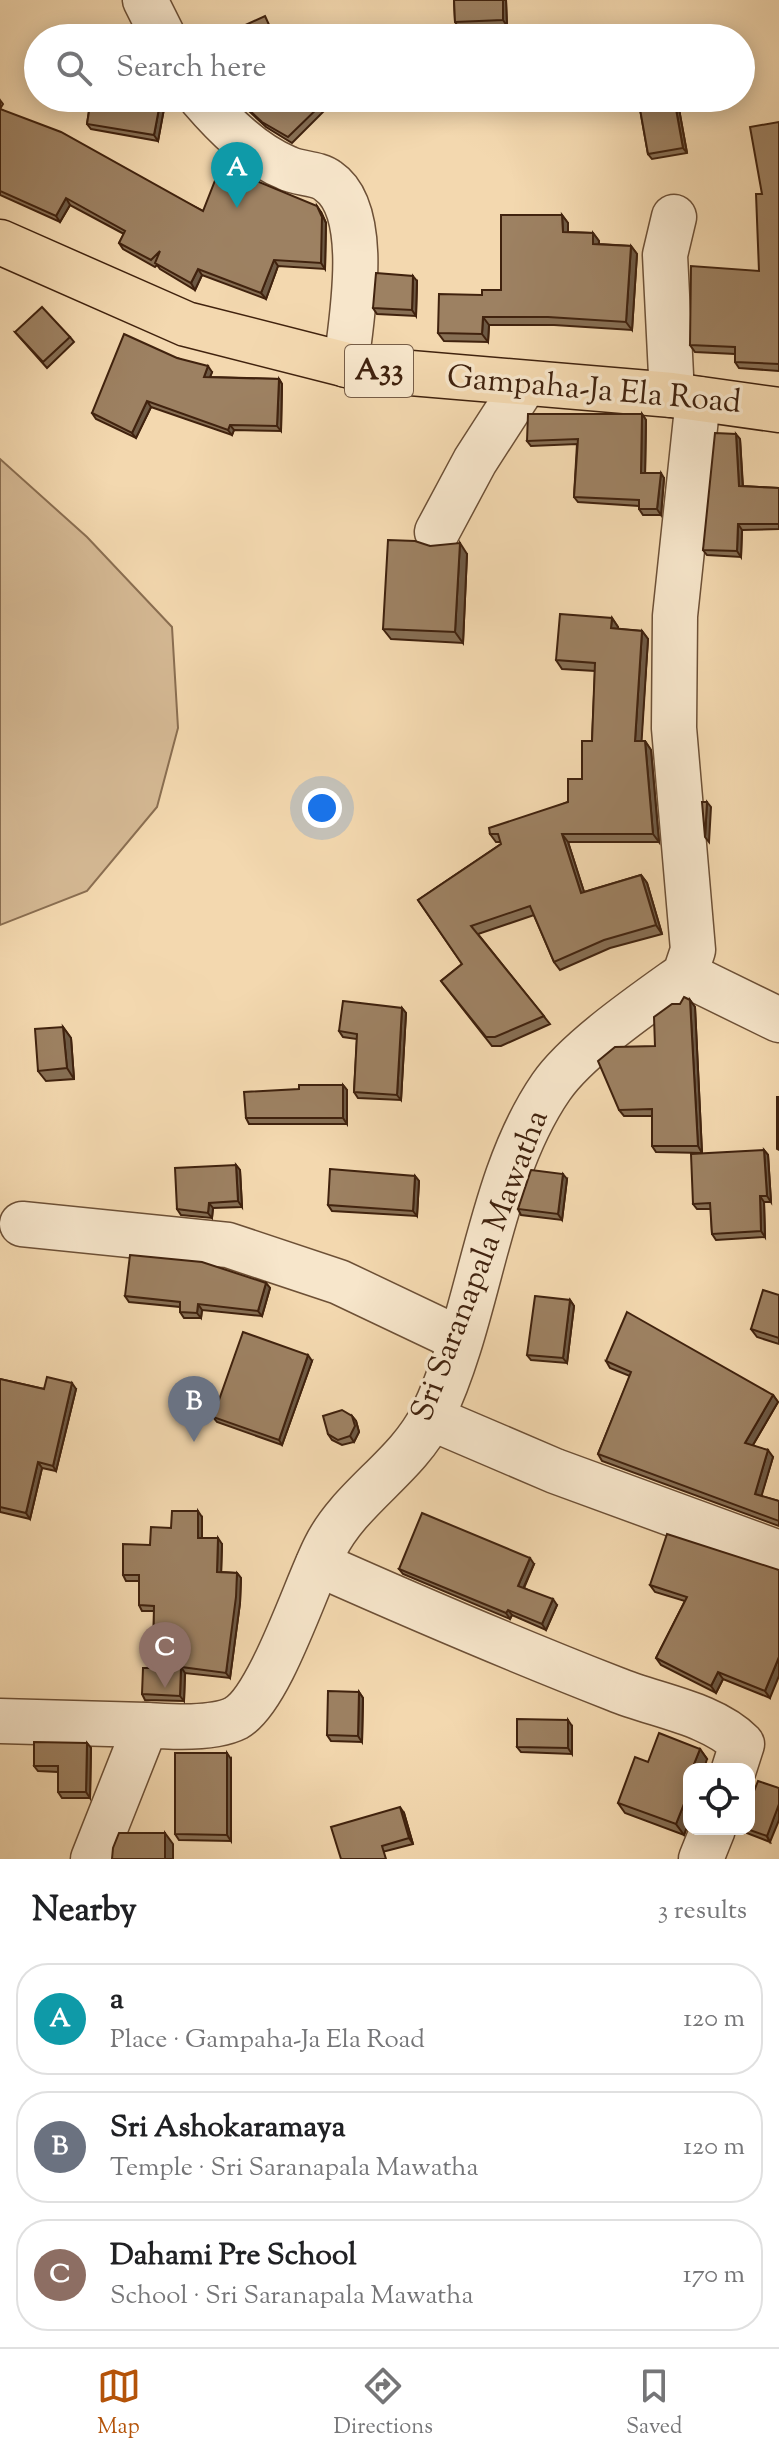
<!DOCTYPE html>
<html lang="en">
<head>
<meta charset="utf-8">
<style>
  :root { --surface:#fff; --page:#f6f6f6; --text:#202124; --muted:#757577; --line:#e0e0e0; --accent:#b45309 }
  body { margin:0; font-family:"Sorts Mill Goudy",serif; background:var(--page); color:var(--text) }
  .controls { position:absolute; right:24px; bottom:24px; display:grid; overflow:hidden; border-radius:16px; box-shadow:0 4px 20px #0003 }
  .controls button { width:72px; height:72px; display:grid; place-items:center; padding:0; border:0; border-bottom:2px solid var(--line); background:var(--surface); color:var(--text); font:40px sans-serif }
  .you { position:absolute; left:322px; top:808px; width:28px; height:28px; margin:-20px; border:6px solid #fff; border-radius:50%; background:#1a73e8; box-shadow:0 0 0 12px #1a73e833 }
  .badge { display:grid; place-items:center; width:52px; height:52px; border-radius:50%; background:var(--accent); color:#fff; font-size:26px; font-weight:700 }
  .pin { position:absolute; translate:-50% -66px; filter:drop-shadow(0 2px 4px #0008) }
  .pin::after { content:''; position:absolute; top:42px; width:28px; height:24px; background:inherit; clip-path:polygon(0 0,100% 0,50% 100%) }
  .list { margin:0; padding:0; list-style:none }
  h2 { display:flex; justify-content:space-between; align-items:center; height:104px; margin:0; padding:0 32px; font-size:34px }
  h2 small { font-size:26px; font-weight:400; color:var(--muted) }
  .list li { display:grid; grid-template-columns:52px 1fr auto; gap:24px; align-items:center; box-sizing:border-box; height:112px; margin:0 16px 16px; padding:0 16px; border:2px solid var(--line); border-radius:32px }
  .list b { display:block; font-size:30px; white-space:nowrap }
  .list p { margin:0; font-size:26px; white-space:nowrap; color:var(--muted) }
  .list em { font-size:26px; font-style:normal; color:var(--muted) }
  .icon { flex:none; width:44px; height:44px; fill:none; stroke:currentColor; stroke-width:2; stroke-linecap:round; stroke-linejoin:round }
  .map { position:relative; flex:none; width:779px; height:1859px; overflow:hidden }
  .search { position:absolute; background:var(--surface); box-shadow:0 4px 20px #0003; left:24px; right:24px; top:24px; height:88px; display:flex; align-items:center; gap:20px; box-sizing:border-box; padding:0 28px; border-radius:44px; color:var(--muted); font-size:30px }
  .sheet { height:488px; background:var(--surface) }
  nav { display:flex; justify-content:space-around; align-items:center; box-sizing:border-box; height:112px; border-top:2px solid var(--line); background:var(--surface); font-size:22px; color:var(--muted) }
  nav a { display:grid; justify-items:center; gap:4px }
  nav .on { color:var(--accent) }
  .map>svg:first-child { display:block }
</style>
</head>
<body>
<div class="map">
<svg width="779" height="1859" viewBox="0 0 779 1859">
  <rect width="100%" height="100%" fill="#f3d8af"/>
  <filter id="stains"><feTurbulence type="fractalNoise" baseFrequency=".0025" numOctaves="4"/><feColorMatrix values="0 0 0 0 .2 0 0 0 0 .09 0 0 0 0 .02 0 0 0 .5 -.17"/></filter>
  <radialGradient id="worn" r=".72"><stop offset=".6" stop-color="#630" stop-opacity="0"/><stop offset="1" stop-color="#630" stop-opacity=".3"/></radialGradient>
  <path fill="#d5b994" stroke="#8a6e51" stroke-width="2" d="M0 459 87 537 172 627 178 728 157 807 87 891 0 925Z"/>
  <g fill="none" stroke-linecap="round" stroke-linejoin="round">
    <defs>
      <g id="minor">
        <path d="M145 0 164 38"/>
        <path d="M201 98C225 126 253 154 287 168 299 174 318 173 328 181 372 211 351 320 346 365"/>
        <path d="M672 395 665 255 674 217"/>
        <path d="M437 532 475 461 524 385"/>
        <path d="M685 974 779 1020"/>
        <path d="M22 1224 228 1245 339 1282 459 1339"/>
        <path d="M431 1418 555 1471 779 1553"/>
        <path d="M318 1564C417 1608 515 1650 615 1689 656 1706 711 1713 742 1744L734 1769"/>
        <path d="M0 1721 146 1725"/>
        <path d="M93 1859 146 1725C169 1727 215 1729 236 1718 270 1699 306 1585 325 1548 350 1497 407 1467 432 1416 481 1315 487 1180 551 1087 577 1049 646 1002 685 974L693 950 674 728 675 616 698 399"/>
        <path d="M701 1859 713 1829"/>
      </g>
      <path id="highway" d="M0 242 186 324 363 369 672 395 779 410"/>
    </defs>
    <use href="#minor" stroke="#6d5036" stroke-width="47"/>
    <use href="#highway" stroke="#40220e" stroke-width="47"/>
    <use href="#minor" stroke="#f7e6cb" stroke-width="44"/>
    <use href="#highway" stroke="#f3d8af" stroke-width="44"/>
  </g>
  <g fill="#876f54" stroke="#40220e" stroke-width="2">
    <path d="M454 0H506L507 26 459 28 455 22Z"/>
    <path d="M91 98H166L158 141 91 129 87 124Z"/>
    <path d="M235 98H322L329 106 292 143 266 127Z"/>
    <path d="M638 98H677L687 153 652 159 648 154Z"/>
    <path d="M0 100 3 104 0 109 203 211 321 212 326 223 325 269 278 266 266 299 202 275 195 290 160 269 157 265 155 267 123 249 119 243 124 234 70 205 60 222 0 195Z"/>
    <path d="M779 122V371L739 368 735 362V354L695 352 690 345 759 271 762 194Z"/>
    <path d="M562 215 568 223V232L593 233 599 241V244L631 246 637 254 632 330 554 325H489L488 342 444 341 438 333 501 290Z"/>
    <path d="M417 281 416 316 377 314 373 308Z"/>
    <path d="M15 332 70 337 74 342 47 368Z"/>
    <path d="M177 358 212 372 210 377 279 379 282 384 281 431 234 430 232 435 151 407 136 438 96 419 92 413Z"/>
    <path d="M642 414 646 420 645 473 664 478 661 515H643L639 509V506L578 502 574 497 577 444 531 446 527 441Z"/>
    <path d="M740 439 743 486 779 488V529L742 530 741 557 707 555 703 550Z"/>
    <path d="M430 546 467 554 463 643 391 639 383 629Z"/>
    <path d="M612 618 618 627V629L642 631 648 639 641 741H645L651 750 659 842H568L584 892 641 875 647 883 662 934 610 948 560 970 554 962 534 915 478 934 550 1024 501 1046H492L441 981 462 964 418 900 501 844V842H496L490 834 568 802 582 779 592 741 595 671 562 669 556 660Z"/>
    <path d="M690 1000 695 1007 702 1153 656 1152 652 1146V1116H624L619 1110 680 1004Z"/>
    <path d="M402 1008 406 1013 401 1100 358 1098 354 1092 357 1039 343 1037 339 1031Z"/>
    <path d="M63 1027 71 1038 74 1079 46 1081 38 1071Z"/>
    <path d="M343 1085 347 1090V1124H249L246 1118 299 1089Z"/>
    <path d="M764 1150 768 1155 771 1202H764L765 1237 716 1240 712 1234 711 1209H697L693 1204Z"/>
    <path d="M236 1165 240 1170 242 1207 213 1208 212 1218 181 1215 177 1209Z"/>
    <path d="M415 1176 419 1181 417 1216 332 1211 328 1205Z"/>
    <path d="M567 1179 562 1220 521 1215 518 1209Z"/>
    <path d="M266 1283 270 1288 262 1316 202 1310 201 1318H184L180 1312V1307L129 1302 125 1296Z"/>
    <path d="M779 1295V1344L757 1337 751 1329Z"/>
    <path d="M570 1300 574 1306 567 1363 531 1360 527 1355Z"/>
    <path d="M312 1361 282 1445 217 1422 213 1417Z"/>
    <path d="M606 1361 773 1395 778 1402 753 1445 773 1457 761 1496 779 1501V1526L602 1461 598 1454 630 1376 610 1368Z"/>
    <path d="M0 1379 44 1389H76L56 1471 42 1468 30 1519 0 1512Z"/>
    <path d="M352 1416 356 1421 359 1432 354 1442 342 1445 332 1440 328 1434Z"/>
    <path d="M202 1517V1538L222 1544 221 1572 237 1573 241 1578 240 1603 230 1678 185 1673 184 1701 145 1700 142 1694 153 1668 154 1611H142L139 1605V1581H126L123 1575 150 1545 171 1528Z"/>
    <path d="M534 1564 524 1588 557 1605 546 1630 512 1615 510 1619 403 1574 399 1569Z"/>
    <path d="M778 1571 770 1698 723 1679 716 1693 661 1665 656 1658 685 1601 655 1592 650 1585Z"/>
    <path d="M359 1692 363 1698 362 1742 331 1741 327 1735Z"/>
    <path d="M572 1726V1754L521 1752 517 1747Z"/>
    <path d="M87 1743 91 1748 90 1798H62L58 1792V1772L38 1771 34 1766Z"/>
    <path d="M700 1749 707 1759 689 1769V1821L684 1835 625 1813 618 1803 648 1762Z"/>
    <path d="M231 1759V1841L179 1840 175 1834Z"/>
    <path d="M749 1804 770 1842 744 1832 742 1829H749Z"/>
    <path d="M404 1813 413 1844 386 1851 341 1859Z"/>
  </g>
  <g fill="#6e5a45" stroke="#40220e" stroke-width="2">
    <path d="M503 0H506L507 26 503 20Z"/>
    <path d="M161 98H166L158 141 154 135Z"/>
    <path d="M674 98H677L687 153 683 148Z"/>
    <path d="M66 198 70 205 60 222 56 216Z"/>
    <path d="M317 206 321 212 326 223 325 269 321 263Z"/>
    <path d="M562 215 568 223V240L563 232Z"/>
    <path d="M593 233 599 241 598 252 593 244Z"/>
    <path d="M631 246 637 254 632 330 626 322Z"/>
    <path d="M274 260 278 266 266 299 261 293Z"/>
    <path d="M198 269 202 275 195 290 191 283Z"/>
    <path d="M413 276 417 281 416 316 412 310Z"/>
    <path d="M483 317 489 325 488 342 482 334Z"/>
    <path d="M208 366 212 372 208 382 204 377Z"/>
    <path d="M279 379 282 384 281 431 277 426Z"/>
    <path d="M147 401 151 407 136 438 132 433Z"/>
    <path d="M642 414 646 420 645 478 641 473Z"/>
    <path d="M230 425 234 430 232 435 228 430Z"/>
    <path d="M736 434 740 439 743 492 739 486Z"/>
    <path d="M661 473 664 478 661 515 657 509Z"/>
    <path d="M738 524 742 530 741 557 737 551Z"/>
    <path d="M460 543 467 554 463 643 455 632Z"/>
    <path d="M612 618 618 627 617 637 611 628Z"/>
    <path d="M642 631 648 639 641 750 635 741Z"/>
    <path d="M645 741 651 750 659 842 653 834Z"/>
    <path d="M707 802 711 807 709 842 705 837Z"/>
    <path d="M562 834 568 842 587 901 581 893Z"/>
    <path d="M641 875 647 883 662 934 656 925Z"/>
    <path d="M690 1000 695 1007 702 1153 698 1146Z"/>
    <path d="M402 1008 406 1013 401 1100 397 1095Z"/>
    <path d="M63 1027 71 1038 74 1079 67 1068Z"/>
    <path d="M343 1085 347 1090V1124L343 1118Z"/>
    <path d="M764 1150 768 1155 771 1202 767 1196Z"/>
    <path d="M236 1165 240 1170 242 1207 238 1201Z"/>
    <path d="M563 1174 567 1179 562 1220 558 1214Z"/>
    <path d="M415 1176 419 1181 417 1216 413 1211Z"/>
    <path d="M760 1196 764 1202 765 1237 761 1231Z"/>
    <path d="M209 1203 213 1208 212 1218 208 1213Z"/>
    <path d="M266 1283 270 1288 262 1316 258 1311Z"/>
    <path d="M570 1300 574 1306 567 1363 563 1358Z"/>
    <path d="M198 1304 202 1310 201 1318 197 1313Z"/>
    <path d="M308 1355 312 1361 282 1445 279 1440Z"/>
    <path d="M72 1383 76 1389 56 1471 53 1466Z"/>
    <path d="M773 1395 778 1402 750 1450 745 1443Z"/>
    <path d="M352 1416 356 1421 359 1432 354 1442 350 1436Z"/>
    <path d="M768 1450 773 1457 760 1501 755 1494Z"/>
    <path d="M38 1462 42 1468 30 1519 26 1513Z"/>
    <path d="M198 1511 202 1517V1543L198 1538Z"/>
    <path d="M218 1538 222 1544 221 1578 217 1572Z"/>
    <path d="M530 1558 534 1564 522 1591 518 1586Z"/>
    <path d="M237 1573 241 1578 240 1603 230 1678 226 1673Z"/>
    <path d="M553 1599 557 1605 546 1630 542 1624Z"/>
    <path d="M508 1610 512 1615 510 1619 506 1613Z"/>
    <path d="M779 1657V1676L770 1698 765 1691Z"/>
    <path d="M181 1667 185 1673 184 1701 180 1696Z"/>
    <path d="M718 1672 723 1679 716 1693 711 1686Z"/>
    <path d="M359 1692 363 1698 362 1742 358 1736Z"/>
    <path d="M568 1720 572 1726V1754L568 1748Z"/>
    <path d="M87 1743 91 1748 90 1798 86 1792Z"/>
    <path d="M700 1749 707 1759 704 1769H692Z"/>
    <path d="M227 1753 231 1759V1841L227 1835Z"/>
    <path d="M689 1791V1821L684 1835 676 1824Z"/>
    <path d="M779 1804V1820L770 1842 767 1836Z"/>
    <path d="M400 1807 404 1813 413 1844 409 1838Z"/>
    <path d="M165 1833 173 1844V1859H165Z"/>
  </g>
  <g fill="#9d8162" stroke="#40220e" stroke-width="2">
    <path d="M454 0H503V20L455 22Z"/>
    <path d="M265 16 275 38H217Z"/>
    <path d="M91 98H161L154 135 87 124Z"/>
    <path d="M236 98H322L325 101 288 137 262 122Z"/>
    <path d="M638 98H674L683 148 648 154Z"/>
    <path d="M0 109 61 132 203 211 216 178 254 180 317 206 322 217 321 263 274 260 261 293 198 269 191 283 155 263 160 251 151 260 119 243 125 231 66 198 56 216 0 191Z"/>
    <path d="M779 122V364L735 362V347L690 345 691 266 759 271 756 194H762L750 127Z"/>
    <path d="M501 215H562L563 232 593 233V244L631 246 626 322 548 317H483L482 334 438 333 439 294 482 295V290H501Z"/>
    <path d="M376 273 413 276 412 310 373 308Z"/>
    <path d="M42 307 70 337 43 362 15 332Z"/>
    <path d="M124 334 177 358 208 366 204 377 279 379 277 426 230 425 228 430 147 401 132 433 92 413Z"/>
    <path d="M528 414H642L641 473H661L657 509H639V500L574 497 578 439 527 441Z"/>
    <path d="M715 433 736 434 739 486 779 488V524H738L737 551 703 550Z"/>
    <path d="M388 540 415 541 430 546 460 543 455 632 383 629Z"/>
    <path d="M560 614 612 618 611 628 642 631 635 741H645L653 834H562L581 893 641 875 656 925 604 940 554 962 530 906 471 926 544 1016 495 1037H486L441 981 462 964 418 900 501 844 498 834H490L489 828 568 802V779H582V741H592L595 663 556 660Z"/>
    <path d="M702 802H707L705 837Z"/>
    <path d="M684 997 690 1000 698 1146H652V1109L619 1110 598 1061 615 1047 655 1046 654 1017 672 1004H680Z"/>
    <path d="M343 1001 402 1008 397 1095 354 1092 357 1034 339 1031Z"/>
    <path d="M63 1027 67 1068 38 1071 35 1029Z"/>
    <path d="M299 1085H343V1118H246L244 1092 299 1089Z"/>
    <path d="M777 1097H779V1150L777 1149Z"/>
    <path d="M764 1150 767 1196H760L761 1231 712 1234 710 1203 693 1204 691 1154Z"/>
    <path d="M236 1165 238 1201 209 1203 208 1213 177 1209 175 1168Z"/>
    <path d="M330 1169 415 1176 413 1211 328 1205Z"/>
    <path d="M531 1170 563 1174 558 1214 518 1209Z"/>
    <path d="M130 1255 202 1262 266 1283 258 1311 198 1304 197 1313 180 1312V1302L125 1296Z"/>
    <path d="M763 1290 779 1295V1338L751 1329Z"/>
    <path d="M535 1296 570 1300 563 1358 527 1355Z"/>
    <path d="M627 1312 773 1395 745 1443 768 1450 755 1494 779 1501V1521L598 1454 631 1372 606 1361Z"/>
    <path d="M243 1332 308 1355 279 1440 213 1417Z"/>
    <path d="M47 1377 72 1383 53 1466 38 1462 26 1513 0 1507V1379L44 1389Z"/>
    <path d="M342 1410 352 1416 355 1426 350 1436 338 1440 328 1434 323 1416Z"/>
    <path d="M172 1511H198V1538H218L217 1572 237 1573 236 1597 226 1673 181 1667 180 1696 142 1694 143 1668H153L154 1606 139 1605V1575H123V1544L150 1545 151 1527 171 1528Z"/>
    <path d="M422 1513 530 1558 518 1586 553 1599 542 1624 508 1610 506 1613 399 1569Z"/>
    <path d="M667 1534 779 1570V1657L765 1691 718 1672 711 1686 656 1658 687 1597 650 1585Z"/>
    <path d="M328 1691 359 1692 358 1736 327 1735Z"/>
    <path d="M517 1719 568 1720V1748L517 1747Z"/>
    <path d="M659 1733 700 1749 692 1769H689V1791L676 1824 618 1803 635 1757 648 1762Z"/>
    <path d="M34 1742 87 1743 86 1792H58V1766H34Z"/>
    <path d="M175 1753H227V1835L175 1834Z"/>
    <path d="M758 1781 779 1788V1804L767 1836 747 1829H749V1804Z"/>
    <path d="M400 1807 409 1838 382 1846 386 1859H341L331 1827Z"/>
    <path d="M119 1833H165V1859H112L113 1848Z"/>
  </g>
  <g text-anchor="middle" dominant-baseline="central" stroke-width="7" stroke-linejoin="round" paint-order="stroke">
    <rect fill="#f7e6cb" stroke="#775d47" stroke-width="2" x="345" y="345" width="68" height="52" rx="6"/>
    <g font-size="30" font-weight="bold" fill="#40220e">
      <text x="379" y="371">A33</text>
    </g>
    <g font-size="32" fill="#40220e" stroke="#f7e6cb">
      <text transform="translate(594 391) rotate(5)">Gampaha-Ja Ela Road</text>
      <text transform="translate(481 1266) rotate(-69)">Sri Saranapala Mawatha</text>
    </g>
  </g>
  <rect width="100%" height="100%" filter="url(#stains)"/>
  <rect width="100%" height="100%" fill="url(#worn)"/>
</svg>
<div class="controls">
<button><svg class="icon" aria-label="locate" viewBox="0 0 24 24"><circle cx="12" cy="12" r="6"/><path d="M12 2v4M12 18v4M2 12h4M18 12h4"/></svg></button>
</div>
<div class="you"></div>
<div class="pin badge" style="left:237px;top:208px;background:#0f9aa8">A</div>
<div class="pin badge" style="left:194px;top:1442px;background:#6b7280">B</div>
<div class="pin badge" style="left:165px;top:1688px;background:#8d6e63">C</div>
<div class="search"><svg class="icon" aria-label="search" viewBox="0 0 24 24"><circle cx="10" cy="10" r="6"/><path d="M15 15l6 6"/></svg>Search here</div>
</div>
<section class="sheet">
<h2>Nearby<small>3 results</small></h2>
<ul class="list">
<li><span class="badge" style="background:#0f9aa8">A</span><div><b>a</b><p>Place · Gampaha-Ja Ela Road</p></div><em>120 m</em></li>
<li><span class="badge" style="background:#6b7280">B</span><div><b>Sri Ashokaramaya</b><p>Temple · Sri Saranapala Mawatha</p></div><em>120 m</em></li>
<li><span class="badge" style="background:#8d6e63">C</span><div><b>Dahami Pre School</b><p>School · Sri Saranapala Mawatha</p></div><em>170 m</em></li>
</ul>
</section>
<nav>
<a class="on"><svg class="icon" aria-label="map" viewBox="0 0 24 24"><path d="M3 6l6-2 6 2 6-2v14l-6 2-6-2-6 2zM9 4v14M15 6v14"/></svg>Map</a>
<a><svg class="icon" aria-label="directions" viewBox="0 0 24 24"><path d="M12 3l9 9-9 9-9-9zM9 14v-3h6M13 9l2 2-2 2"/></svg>Directions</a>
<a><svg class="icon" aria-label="saved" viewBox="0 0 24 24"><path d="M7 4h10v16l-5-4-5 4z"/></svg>Saved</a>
</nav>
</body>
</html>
